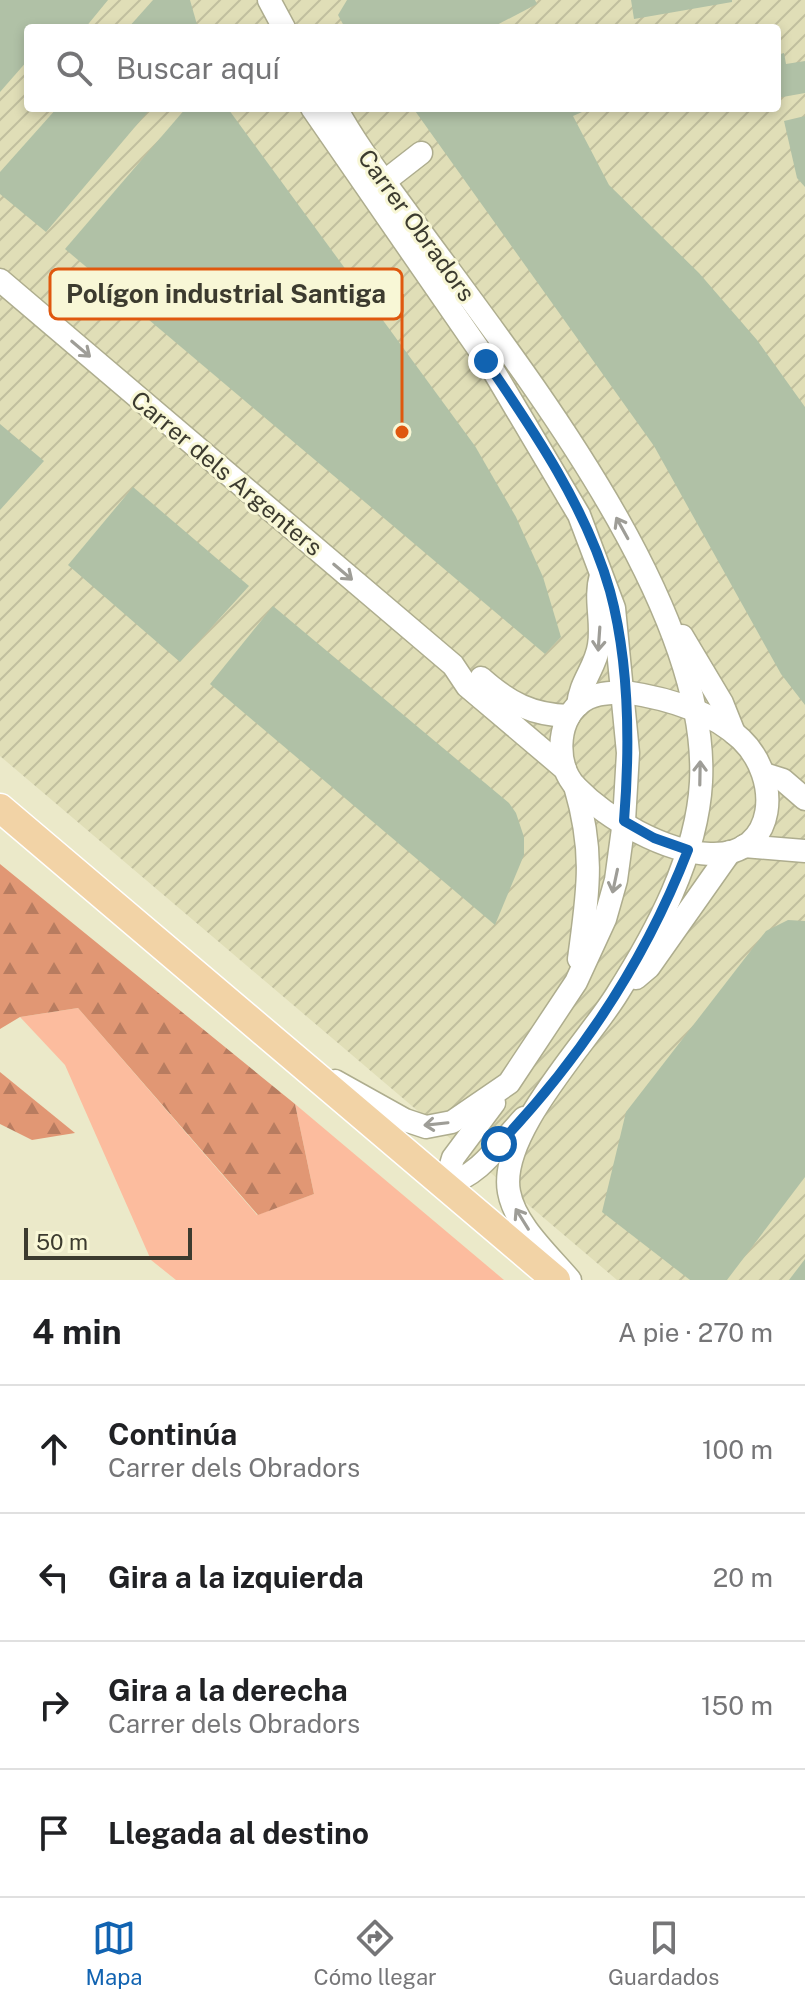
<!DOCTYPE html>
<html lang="es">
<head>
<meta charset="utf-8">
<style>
  :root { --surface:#fff; --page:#f2f2f2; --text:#202124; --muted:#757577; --line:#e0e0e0; --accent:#1163b1 }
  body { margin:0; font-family:"Public Sans",sans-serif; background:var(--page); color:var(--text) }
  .scale { position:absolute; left:24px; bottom:20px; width:168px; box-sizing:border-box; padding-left:8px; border:4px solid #3c3b2f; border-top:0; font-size:22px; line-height:28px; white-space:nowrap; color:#3c3b2f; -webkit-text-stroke:6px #f8f7d6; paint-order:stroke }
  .stop { position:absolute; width:24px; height:24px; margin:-18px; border:6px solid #1163b1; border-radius:50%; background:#fff }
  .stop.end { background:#1163b1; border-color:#fff; box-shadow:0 2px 8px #0008 }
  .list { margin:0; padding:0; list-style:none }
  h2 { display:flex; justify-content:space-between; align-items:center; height:104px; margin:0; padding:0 32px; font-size:34px }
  h2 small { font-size:26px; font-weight:400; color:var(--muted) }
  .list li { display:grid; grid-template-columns:52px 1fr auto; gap:24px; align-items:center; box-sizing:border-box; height:128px; padding:0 32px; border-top:2px solid var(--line) }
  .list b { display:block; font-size:30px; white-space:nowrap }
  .list p { margin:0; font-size:26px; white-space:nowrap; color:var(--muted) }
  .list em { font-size:26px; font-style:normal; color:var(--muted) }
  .icon { flex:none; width:44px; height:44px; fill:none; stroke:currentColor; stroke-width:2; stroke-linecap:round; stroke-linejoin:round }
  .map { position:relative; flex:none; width:805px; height:1280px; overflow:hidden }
  .search { position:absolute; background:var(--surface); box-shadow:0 4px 12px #0003; left:24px; right:24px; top:24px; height:88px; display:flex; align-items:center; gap:20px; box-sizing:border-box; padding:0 28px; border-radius:8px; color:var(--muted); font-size:30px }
  .sheet { height:616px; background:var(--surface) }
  nav { display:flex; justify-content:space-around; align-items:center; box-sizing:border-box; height:112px; border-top:2px solid var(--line); background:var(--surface); font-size:22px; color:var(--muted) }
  nav a { display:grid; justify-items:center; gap:4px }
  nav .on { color:var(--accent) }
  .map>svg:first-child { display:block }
</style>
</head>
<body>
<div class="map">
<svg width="805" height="1280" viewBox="0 0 805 1280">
  <defs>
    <pattern id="industrial-furrows" width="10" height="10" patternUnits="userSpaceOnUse" patternTransform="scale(2)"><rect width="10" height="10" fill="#e0deb7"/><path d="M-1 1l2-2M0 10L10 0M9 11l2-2" fill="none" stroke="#c1bf9e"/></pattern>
    <pattern id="forest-firs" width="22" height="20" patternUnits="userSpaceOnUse" patternTransform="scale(2)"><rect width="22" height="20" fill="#e19774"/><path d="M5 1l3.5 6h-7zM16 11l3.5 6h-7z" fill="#b87c60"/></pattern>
  </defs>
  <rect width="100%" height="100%" fill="#ebe9c9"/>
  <path fill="url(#industrial-furrows)" fill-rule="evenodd" d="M0 0H805V1280H617L0 756ZM28 28H777V108H28Z"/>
  <path fill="#fcbc9e" d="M78 1008 257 1215 314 1194 295 1104 504 1280H176L151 1260 65 1065 20 1017Z"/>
  <g fill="url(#forest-firs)">
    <path d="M0 864 295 1104 314 1194 258 1215 78 1008 20 1017 0 1029Z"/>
    <path d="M0 1072 75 1133 32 1140 0 1124Z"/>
  </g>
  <g fill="#b0c1a6">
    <path d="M0 0H108L85 28H28V60L0 92Z"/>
    <path d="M153 0H190L198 28H128Z"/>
    <path d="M347 0H535L537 4 491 28H345L338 15Z"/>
    <path d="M631 0H732V2L634 19Z"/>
    <path d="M784 53 786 64 805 61V93L777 98V55Z"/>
    <path d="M57 108H151L46 232 0 194V172Z"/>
    <path d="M186 108 229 110 475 446 516 517 543 577 561 637 545 654 65 249Z"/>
    <path d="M413 108H580L582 112 573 116 609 185 699 273 757 340 805 407V705L781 674 654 446Z"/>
    <path d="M805 116V187L797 178 784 121Z"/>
    <path d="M0 424 44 461 0 510Z"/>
    <path d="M133 487 249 586 180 662 68 565Z"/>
    <path d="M273 606 509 803 516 813 524 837V855L495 925 210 684Z"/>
    <path d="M788 920 805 921V1177L727 1280H690L602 1212 626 1112 766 931Z"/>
    <path d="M805 1259V1280H789Z"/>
  </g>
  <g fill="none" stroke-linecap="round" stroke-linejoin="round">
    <defs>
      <g id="minor">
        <path d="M269 0 284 28"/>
        <path d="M312 108 493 370 579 515 614 608 628 753 624 821 616 880 605 919 576 982 509 1083 452 1122 426 1127 405 1120 335 1081"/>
        <path d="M336 108C358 149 389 187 416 225 518 365 710 603 701 782 697 857 656 932 617 994 587 1043 498 1134 509 1192 515 1225 549 1255 570 1280"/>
        <path d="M385 181 421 153"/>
        <path d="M0 280 453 665 467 686 565 769"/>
        <path d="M682 636 722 703 734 733"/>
        <path d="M481 678C509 703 532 715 569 716"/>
        <path d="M625 692C666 698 710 710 741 739 781 777 779 857 710 854 665 852 607 819 576 787 556 766 556 724 579 704 592 693 608 693 625 692Z"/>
        <path d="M578 705C580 682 596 667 599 645 603 621 594 599 601 575"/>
        <path d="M764 774 783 780 805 799"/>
        <path d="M575 786C595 854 588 891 579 959"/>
        <path d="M744 846 805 851"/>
        <path d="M636 978 649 967 730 852"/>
        <path d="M445 1185C481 1175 498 1145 524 1118"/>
        <path d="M445 1185 453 1158 494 1103"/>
      </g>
      <path id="major" d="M0 808 556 1280"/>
    </defs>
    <use href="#minor" stroke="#aead8e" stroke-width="25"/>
    <use href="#major" stroke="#fff" stroke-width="31"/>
    <use href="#minor" stroke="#fff" stroke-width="22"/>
    <use href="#major" stroke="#f2d3a6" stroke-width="28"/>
  </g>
  <defs><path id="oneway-shaft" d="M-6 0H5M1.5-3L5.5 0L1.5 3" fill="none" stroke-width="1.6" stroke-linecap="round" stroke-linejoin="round" transform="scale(2)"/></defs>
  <g stroke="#9e9d97">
    <use href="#oneway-shaft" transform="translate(81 349) rotate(40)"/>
    <use href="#oneway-shaft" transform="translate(622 528) rotate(-119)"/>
    <use href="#oneway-shaft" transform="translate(343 572) rotate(40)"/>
    <use href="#oneway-shaft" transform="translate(599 639) rotate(94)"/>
    <use href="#oneway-shaft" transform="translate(700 773) rotate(-89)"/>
    <use href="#oneway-shaft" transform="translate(615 881) rotate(102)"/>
    <use href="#oneway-shaft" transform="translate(436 1124) rotate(174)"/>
    <use href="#oneway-shaft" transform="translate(522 1219) rotate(-122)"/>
  </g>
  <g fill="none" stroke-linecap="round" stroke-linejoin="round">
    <path stroke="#1163b1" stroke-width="10" d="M486 361C534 431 587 509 610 591 630 665 630 746 624 821L654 838 688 850C645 961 581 1058 499 1144"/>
  </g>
  <g text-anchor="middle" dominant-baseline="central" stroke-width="6" stroke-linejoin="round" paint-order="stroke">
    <g font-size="24" fill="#3c3b2f" stroke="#f8f7d6">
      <text transform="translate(417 225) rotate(54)">Carrer Obradors</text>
      <text transform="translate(227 473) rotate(40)">Carrer dels Argenters</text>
    </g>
  </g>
  <path fill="none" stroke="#df580e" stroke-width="3" d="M402 432L402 294"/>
  <circle fill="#df580e" stroke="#f8f7d6" stroke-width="3" cx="402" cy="432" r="8"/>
  <rect fill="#f8f7d6" stroke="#df580e" stroke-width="3" x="50" y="269" width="352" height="50" rx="8"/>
  <g font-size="26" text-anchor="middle" font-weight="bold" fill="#3c3b2f">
    <text x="226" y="303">Polígon industrial Santiga</text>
  </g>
</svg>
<div class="scale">50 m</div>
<div class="stop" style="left:499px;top:1144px"></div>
<div class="stop end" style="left:486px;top:361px"></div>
<div class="search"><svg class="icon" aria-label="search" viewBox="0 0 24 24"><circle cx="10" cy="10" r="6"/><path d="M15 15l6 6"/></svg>Buscar aquí</div>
</div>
<section class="sheet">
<h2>4 min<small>A pie · 270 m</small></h2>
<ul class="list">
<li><svg class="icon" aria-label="ahead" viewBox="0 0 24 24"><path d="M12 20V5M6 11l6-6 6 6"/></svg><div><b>Continúa</b><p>Carrer dels Obradors</p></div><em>100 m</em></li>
<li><svg class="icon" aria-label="left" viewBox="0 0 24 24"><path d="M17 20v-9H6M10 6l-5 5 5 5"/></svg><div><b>Gira a la izquierda</b></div><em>20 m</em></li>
<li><svg class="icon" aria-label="right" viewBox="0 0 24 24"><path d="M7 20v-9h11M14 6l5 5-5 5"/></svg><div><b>Gira a la derecha</b><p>Carrer dels Obradors</p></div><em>150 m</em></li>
<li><svg class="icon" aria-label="arrive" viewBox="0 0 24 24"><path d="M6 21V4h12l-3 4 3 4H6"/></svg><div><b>Llegada al destino</b></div></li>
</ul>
</section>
<nav>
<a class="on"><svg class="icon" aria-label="map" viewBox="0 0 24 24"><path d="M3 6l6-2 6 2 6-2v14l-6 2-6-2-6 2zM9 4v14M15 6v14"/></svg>Mapa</a>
<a><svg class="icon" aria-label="directions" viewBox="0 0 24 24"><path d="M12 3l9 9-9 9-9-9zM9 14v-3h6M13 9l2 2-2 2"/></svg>Cómo llegar</a>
<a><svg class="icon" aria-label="saved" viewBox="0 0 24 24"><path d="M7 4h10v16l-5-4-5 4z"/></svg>Guardados</a>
</nav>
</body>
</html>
